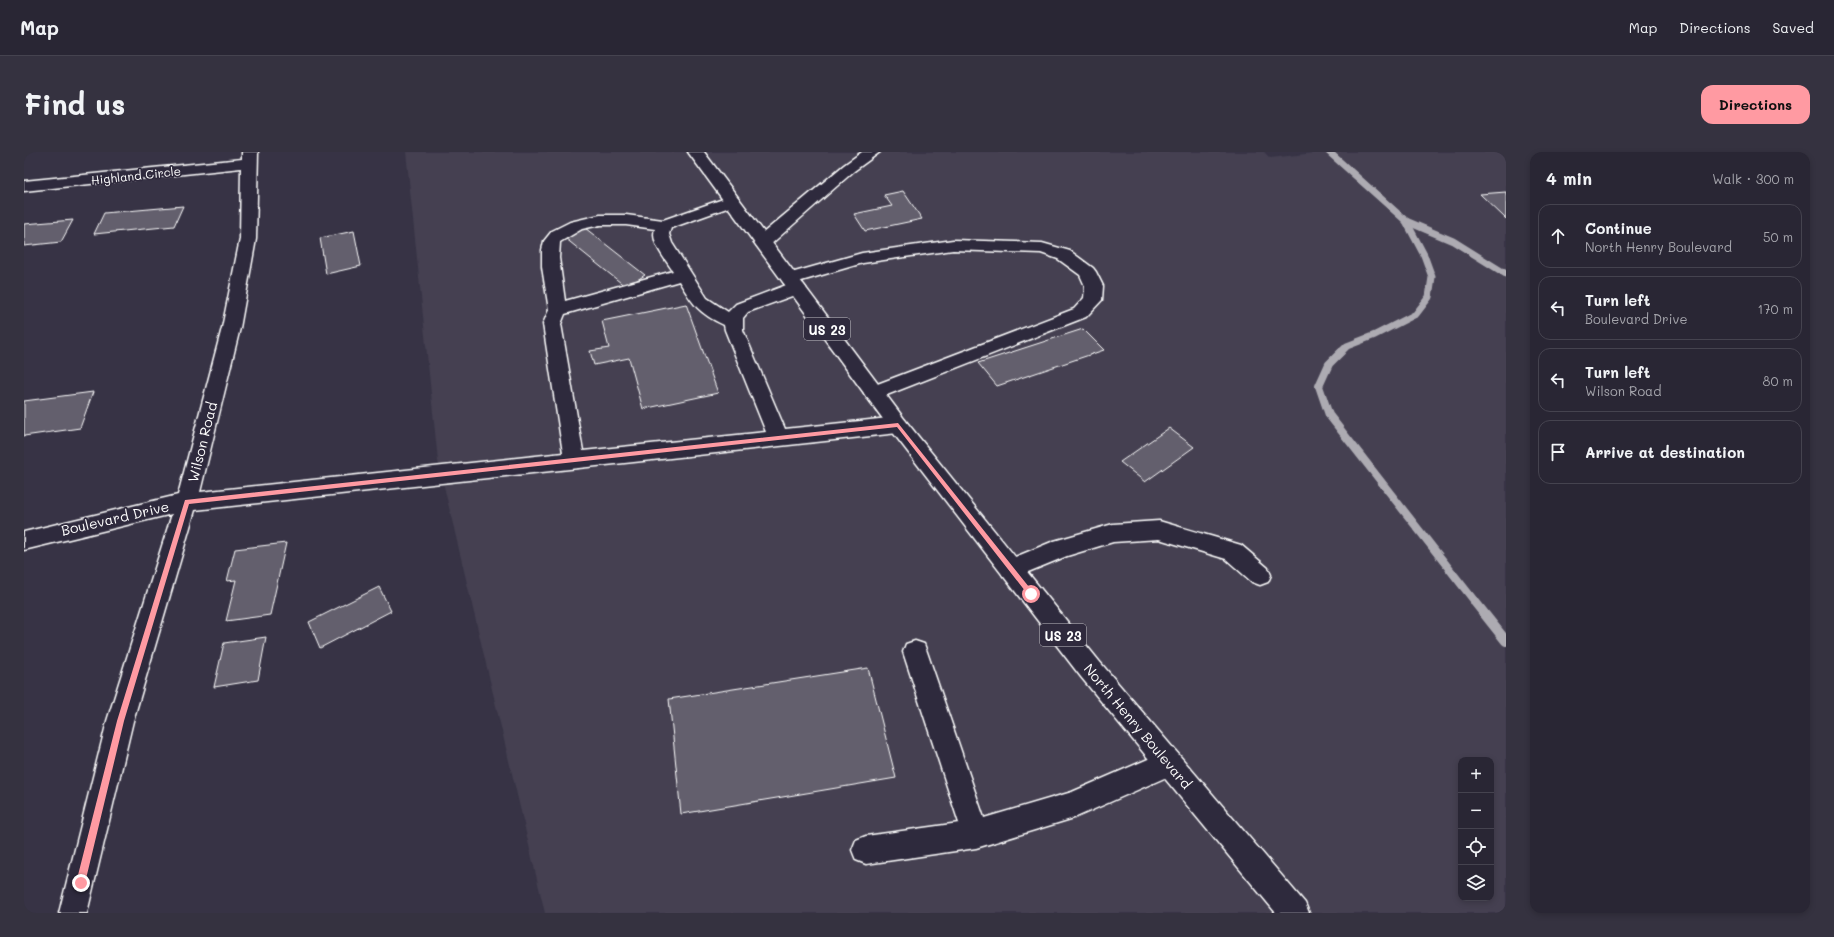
<!DOCTYPE html>
<html lang="en">
<head>
<meta charset="utf-8">
<style>
  :root { --surface:#292634; --page:#353240; --text:#f1f3f6; --muted:#a5a5ac; --line:#45434f; --accent:#ff9aa2 }
  body { margin:0; font-family:Mali,sans-serif; background:var(--page); color:var(--text) }
  .controls { position:absolute; right:12px; bottom:12px; display:grid; overflow:hidden; border-radius:8px; box-shadow:0 2px 6px #0003 }
  .controls button { width:36px; height:36px; display:grid; place-items:center; padding:0; border:0; border-bottom:1px solid var(--line); background:var(--surface); color:var(--text); font:20px sans-serif }
  .stop { position:absolute; width:12px; height:12px; margin:-9px; border:3px solid #ff9aa2; border-radius:50%; background:#fff }
  .stop.end { background:#ff9aa2; border-color:#fff; box-shadow:0 1px 4px #0008 }
  .list { margin:0; padding:0; list-style:none }
  h2 { display:flex; justify-content:space-between; align-items:center; height:52px; margin:0; padding:0 16px; font-size:17px }
  h2 small { font-size:13px; font-weight:400; color:var(--muted) }
  .list li { display:grid; grid-template-columns:26px 1fr auto; gap:12px; align-items:center; box-sizing:border-box; height:64px; margin:0 8px 8px; padding:0 8px; border:1px solid var(--line); border-radius:12px }
  .list b { display:block; font-size:15px; white-space:nowrap }
  .list p { margin:0; font-size:13px; white-space:nowrap; color:var(--muted) }
  .list em { font-size:13px; font-style:normal; color:var(--muted) }
  .icon { flex:none; width:22px; height:22px; fill:none; stroke:currentColor; stroke-width:2; stroke-linecap:round; stroke-linejoin:round }
  .map { position:relative; flex:none; width:1482px; height:761px; overflow:hidden; border-radius:12px }
  header { display:flex; align-items:center; gap:24px; box-sizing:border-box; height:56px; padding:0 20px; background:var(--surface); border-bottom:1px solid var(--line) }
  header strong { font-size:19px }
  nav { display:flex; gap:22px; margin-inline-start:auto; font-size:14px }
  .intro { display:flex; align-items:center; justify-content:space-between; box-sizing:border-box; height:96px; padding:0 24px }
  h1 { margin:0; font-size:28px }
  .button { padding:10px 18px; border-radius:12px; background:var(--accent); color:#111; font-size:14px; font-weight:700 }
  main { display:flex; gap:24px; padding:0 24px }
  aside { flex:1; background:var(--surface); border-radius:12px; box-shadow:0 2px 6px #0003 }
  .map>svg:first-child { display:block }
</style>
</head>
<body>
<header>
<strong>Map</strong>
<nav><a>Map</a><a>Directions</a><a>Saved</a></nav>
</header>
<div class="intro"><h1>Find us</h1><a class="button">Directions</a></div>
<main>
<div class="map">
<svg width="1482" height="761" viewBox="0 0 1482 761">
  <rect width="100%" height="100%" fill="#373345"/>
  <filter id="ink" filterUnits="userSpaceOnUse"><feTurbulence type="fractalNoise" baseFrequency=".025" numOctaves="2"/><feDisplacementMap in="SourceGraphic" scale="8" xChannelSelector="R" yChannelSelector="G"/><feConvolveMatrix kernelMatrix="1 2 1 2 8 2 1 2 1" color-interpolation-filters="sRGB"/></filter>
  <g filter="url(#ink)">
    <path fill="#444051" fill-rule="evenodd" d="M382 0H1240L1246 6 1299 0H1482V761H521L414 309ZM1437 608H1467V746H1437Z"/>
    <g fill="none" stroke-linecap="round" stroke-linejoin="round">
      <g stroke="#adabb2" stroke-width="7">
        <path d="M1305 0 1382 69 1429 89 1482 122"/>
        <path d="M1316 201 1323 194 1351 183 1392 162 1405 145 1408 125 1400 103 1382 69"/>
      </g>
      <path stroke="#adabb2" stroke-width="8" d="M1317 200 1305 212 1295 234 1305 263 1452 451"/>
      <path stroke="#adabb2" stroke-width="10" d="M1451 450 1482 489"/>
    </g>
    <g fill="#635f6d" stroke="#fff">
      <path d="M879 39 898 67 841 79 830 62 868 54 860 43Z"/>
      <path d="M1482 40V67L1456 42Z"/>
      <path d="M159 54 150 74 70 82 80 61Z"/>
      <path d="M49 68 37 90 0 94V72Z"/>
      <path d="M561 76 621 123 602 135 541 86Z"/>
      <path d="M330 79 337 114 302 122 296 86Z"/>
      <path d="M662 152 694 241 619 257 605 206 570 213 566 199 585 196 578 169Z"/>
      <path d="M1059 177 1080 198 973 234 954 211Z"/>
      <path d="M69 240 56 276 0 284V249Z"/>
      <path d="M1145 276 1170 295 1121 330 1096 310Z"/>
      <path d="M262 391 246 463 202 469 212 428 203 429 211 397Z"/>
      <path d="M355 435 367 459 296 496 285 470Z"/>
      <path d="M242 485 234 528 190 535 200 491Z"/>
      <path d="M844 516 872 626 657 662 645 547Z"/>
    </g>
    <g fill="none" stroke-linecap="round" stroke-linejoin="round">
      <defs>
        <g id="minor">
          <path d="M218 0H234L232 87 216 176 176 340 539 301 519 172 525 158 518 115V98L520 89 528 79 546 70 576 63H602L639 68 702 46 708 44 714 46 716 49 714 52 647 76 645 82 648 91 683 146 704 160 712 152 765 132 760 131 757 127 760 123 838 101 929 88 1018 91 1046 99 1069 116 1072 120 1079 134 1078 148 1062 165 850 248 843 246 840 241 843 236 1050 157 1060 146 1061 134 1056 123 1034 107 1017 101 929 98 839 111 774 130 779 132 782 136 779 140 724 160 719 166V178L761 277 874 265 881 268 884 273 881 278 874 281 171 358 109 569 63 761H35L83 569 148 362 0 398V380L154 343 198 176 216 87 217 16 0 39V29L218 7ZM576 73H602L631 77C626 90 642 108 649 119L541 149 535 106 536 90 558 77ZM655 129C669 152 674 161 700 173L701 178 742 280 559 299 537 172 541 162Z"/>
          <path d="M838 0H856L830 19 745 94 739 95 733 94 731 90 733 86 820 13Z"/>
          <path d="M1135 369 1217 393 1244 416 1247 423 1244 430 1236 433 1228 430 1202 407 1135 387 1089 390 1043 404 987 427 979 424 976 417 979 410 1030 389 1089 372Z"/>
          <path d="M891 489 900 492 903 500 960 666 1048 640 1145 598 1154 602 1158 611 1154 620 1050 666 952 696 842 712 832 708 828 698 832 688 842 684 935 671 879 500 882 492Z"/>
        </g>
        <path id="major" d="M664 0H680L881 268 1075 509 1281 751 1285 761H1252L1057 525 867 278Z"/>
      </defs>
      <use href="#minor" stroke="#fff" stroke-width="3"/>
      <use href="#major" stroke="#fff" stroke-width="3"/>
      <use href="#minor" fill="#2f2a3d" fill-rule="evenodd"/>
      <use href="#major" fill="#2f2a3d" fill-rule="evenodd"/>
    </g>
  </g>
  <path fill="#ff9aa2" d="M874 271 1009 440V444H1005L873 275 165 352 100 569 61 731 57 736 54 734 52 731 93 569 161 348Z"/>
  <g text-anchor="middle" dominant-baseline="central" stroke-width="3.5" stroke-linejoin="round" paint-order="stroke">
    <g font-size="12" fill="#fff" stroke="#2f2a3d">
      <text transform="translate(112 23) rotate(-6)">Highland Circle</text>
    </g>
    <g fill="#2f2a3d" stroke="#c1bfc5" stroke-width="1">
      <rect x="780" y="166" width="46" height="22" rx="3"/>
      <rect x="1016" y="472" width="46" height="22" rx="3"/>
    </g>
    <g font-size="13" font-weight="bold" fill="#fff">
      <text x="803" y="177">US 23</text>
      <text x="1039" y="483">US 23</text>
    </g>
    <g font-size="14" fill="#fff" stroke="#2f2a3d">
      <text transform="translate(178 290) rotate(-76)">Wilson Road</text>
      <text transform="translate(91 366) rotate(-13)">Boulevard Drive</text>
      <text transform="translate(1114 574) rotate(50)">North Henry Boulevard</text>
    </g>
  </g>
</svg>
<div class="controls">
<button>+</button>
<button>−</button>
<button><svg class="icon" aria-label="locate" viewBox="0 0 24 24"><circle cx="12" cy="12" r="6"/><path d="M12 2v4M12 18v4M2 12h4M18 12h4"/></svg></button>
<button><svg class="icon" aria-label="layers" viewBox="0 0 24 24"><path d="M12 4l9 5-9 5-9-5zM3 14l9 5 9-5"/></svg></button>
</div>
<div class="stop" style="left:1007px;top:442px"></div>
<div class="stop end" style="left:57px;top:731px"></div>
</div>
<aside>
<h2>4 min<small>Walk · 300 m</small></h2>
<ul class="list">
<li><svg class="icon" aria-label="ahead" viewBox="0 0 24 24"><path d="M12 20V5M6 11l6-6 6 6"/></svg><div><b>Continue</b><p>North Henry Boulevard</p></div><em>50 m</em></li>
<li><svg class="icon" aria-label="left" viewBox="0 0 24 24"><path d="M17 20v-9H6M10 6l-5 5 5 5"/></svg><div><b>Turn left</b><p>Boulevard Drive</p></div><em>170 m</em></li>
<li><svg class="icon" aria-label="left" viewBox="0 0 24 24"><path d="M17 20v-9H6M10 6l-5 5 5 5"/></svg><div><b>Turn left</b><p>Wilson Road</p></div><em>80 m</em></li>
<li><svg class="icon" aria-label="arrive" viewBox="0 0 24 24"><path d="M6 21V4h12l-3 4 3 4H6"/></svg><div><b>Arrive at destination</b></div></li>
</ul>
</aside>
</main>
</body>
</html>
